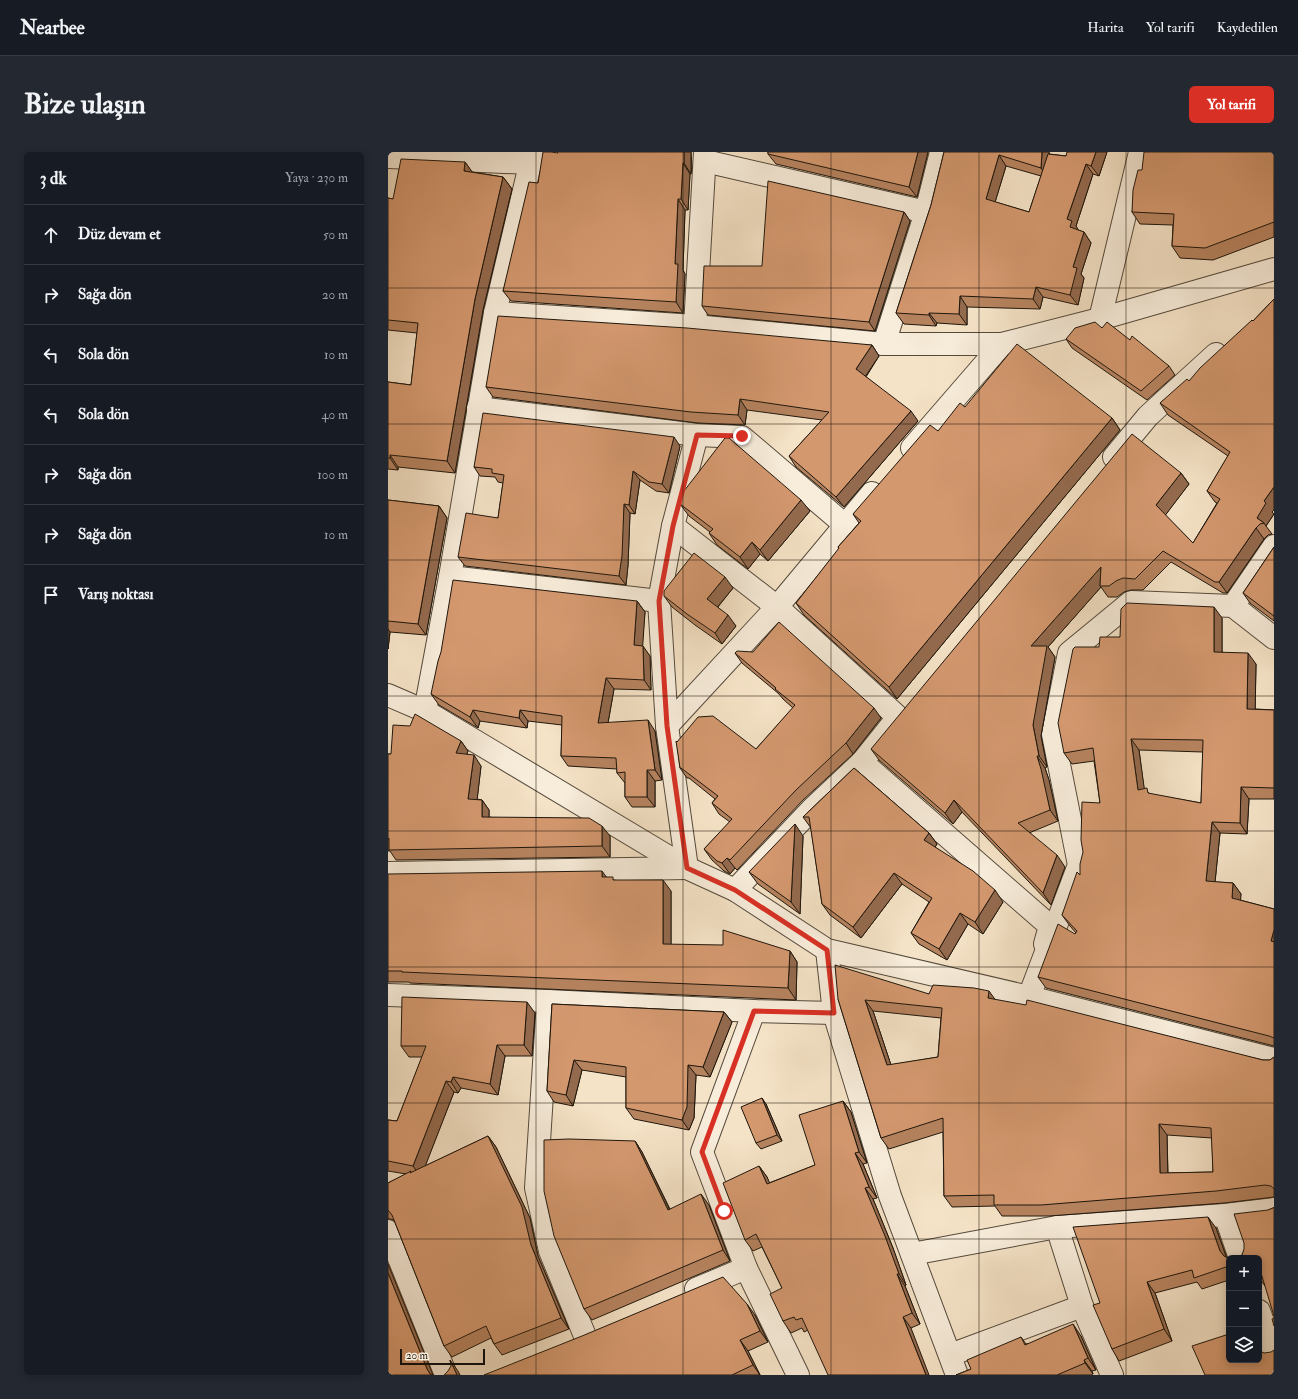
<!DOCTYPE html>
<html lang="tr">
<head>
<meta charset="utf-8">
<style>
  :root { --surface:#171b24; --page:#242831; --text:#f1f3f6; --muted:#9ea1a6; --line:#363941; --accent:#d93025 }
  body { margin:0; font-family:"IM FELL Double Pica",serif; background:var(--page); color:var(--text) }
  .controls { position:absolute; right:12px; bottom:12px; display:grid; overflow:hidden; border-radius:6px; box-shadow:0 2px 10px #0003 }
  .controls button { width:36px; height:36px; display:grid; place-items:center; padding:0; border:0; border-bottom:1px solid var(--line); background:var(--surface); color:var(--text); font:20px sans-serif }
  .scale { position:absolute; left:12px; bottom:10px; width:85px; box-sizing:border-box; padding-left:4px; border:2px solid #1e160c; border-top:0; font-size:11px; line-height:14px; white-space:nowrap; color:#1e160c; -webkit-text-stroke:3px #f8eddb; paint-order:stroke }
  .stop { position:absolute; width:12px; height:12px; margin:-9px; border:3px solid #d93025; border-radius:50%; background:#fff }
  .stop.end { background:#d93025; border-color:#fff; box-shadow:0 1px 4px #0008 }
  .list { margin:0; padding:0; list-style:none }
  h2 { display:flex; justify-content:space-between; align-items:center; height:52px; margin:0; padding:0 16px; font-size:17px }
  h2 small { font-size:13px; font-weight:400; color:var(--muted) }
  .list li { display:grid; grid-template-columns:26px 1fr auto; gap:12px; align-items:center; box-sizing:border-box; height:60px; padding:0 16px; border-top:1px solid var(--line) }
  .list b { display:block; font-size:15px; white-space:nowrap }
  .list em { font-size:13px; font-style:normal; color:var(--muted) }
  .icon { flex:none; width:22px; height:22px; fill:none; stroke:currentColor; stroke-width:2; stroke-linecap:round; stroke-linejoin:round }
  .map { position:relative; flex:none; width:886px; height:1223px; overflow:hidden; border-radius:6px }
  header { display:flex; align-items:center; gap:24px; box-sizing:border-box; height:56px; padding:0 20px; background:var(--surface); border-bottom:1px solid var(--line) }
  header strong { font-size:19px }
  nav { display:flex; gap:22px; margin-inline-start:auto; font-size:14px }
  .intro { display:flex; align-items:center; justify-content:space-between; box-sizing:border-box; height:96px; padding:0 24px }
  h1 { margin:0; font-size:28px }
  .button { padding:10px 18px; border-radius:6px; background:var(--accent); color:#fff; font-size:14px; font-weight:700 }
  main { display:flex; gap:24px; padding:0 24px }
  aside { flex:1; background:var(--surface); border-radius:6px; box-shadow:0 2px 10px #0003 }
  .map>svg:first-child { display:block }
</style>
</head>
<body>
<header>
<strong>Nearbee</strong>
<nav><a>Harita</a><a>Yol tarifi</a><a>Kaydedilen</a></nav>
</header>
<div class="intro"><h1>Bize ulaşın</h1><a class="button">Yol tarifi</a></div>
<main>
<aside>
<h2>3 dk<small>Yaya · 230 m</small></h2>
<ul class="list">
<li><svg class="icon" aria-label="ahead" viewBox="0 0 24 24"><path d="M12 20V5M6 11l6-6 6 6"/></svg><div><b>Düz devam et</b></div><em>50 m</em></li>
<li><svg class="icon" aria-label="right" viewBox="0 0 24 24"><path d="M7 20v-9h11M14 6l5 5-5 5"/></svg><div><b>Sağa dön</b></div><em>20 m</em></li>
<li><svg class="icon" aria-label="left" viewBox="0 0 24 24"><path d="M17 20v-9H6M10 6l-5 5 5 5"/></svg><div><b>Sola dön</b></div><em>10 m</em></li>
<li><svg class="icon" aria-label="left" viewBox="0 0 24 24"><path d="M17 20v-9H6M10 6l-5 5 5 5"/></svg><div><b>Sola dön</b></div><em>40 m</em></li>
<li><svg class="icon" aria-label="right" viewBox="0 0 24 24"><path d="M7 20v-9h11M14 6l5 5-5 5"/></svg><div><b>Sağa dön</b></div><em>100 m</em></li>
<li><svg class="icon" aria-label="right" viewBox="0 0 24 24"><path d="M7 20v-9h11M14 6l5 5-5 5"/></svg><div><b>Sağa dön</b></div><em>10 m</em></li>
<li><svg class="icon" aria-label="arrive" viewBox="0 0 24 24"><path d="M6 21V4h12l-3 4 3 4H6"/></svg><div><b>Varış noktası</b></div></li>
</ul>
</aside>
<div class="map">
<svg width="886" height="1223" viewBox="0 0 886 1223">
  <rect width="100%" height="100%" fill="#f5e3c7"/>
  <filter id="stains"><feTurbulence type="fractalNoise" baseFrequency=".005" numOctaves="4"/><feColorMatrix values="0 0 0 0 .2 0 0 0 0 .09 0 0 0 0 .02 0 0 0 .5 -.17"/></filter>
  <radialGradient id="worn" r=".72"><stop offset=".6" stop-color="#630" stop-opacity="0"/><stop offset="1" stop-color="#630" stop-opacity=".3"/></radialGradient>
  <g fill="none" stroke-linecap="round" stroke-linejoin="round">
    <defs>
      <g id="minor">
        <path d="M0 5 142 11"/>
        <path d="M317 9 538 60"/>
        <path d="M107 161 307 174 496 192H614L712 167 886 117"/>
        <path d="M712 167 752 0"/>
        <path d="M307 174 317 0"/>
        <path d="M496 192 538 60 553 0"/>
        <path d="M90 256 309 283 354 285 457 373"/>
        <path d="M524 296 614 192"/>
        <path d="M726 305 760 264 828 202"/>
        <path d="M285 374 389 455 510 565"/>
        <path d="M62 425 271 449"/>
        <path d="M845 454 886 394"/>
        <path d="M0 543 37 559 299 716 347 738 439 798 641 845 886 907"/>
        <path d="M37 559 62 425 107 161 145 0"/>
        <path d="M279 574 389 455 484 341"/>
        <path d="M474 610 662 774 657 792"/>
        <path d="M0 721 299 716 279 574 271 449 285 374 309 283"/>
        <path d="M347 738 424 657 474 610 502 575"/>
        <path d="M0 843 160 849 366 859 446 861 439 798"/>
        <path d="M641 845 691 713 665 582 681 501 743 450 845 454 886 486"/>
        <path d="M160 849 148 1036 162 1099 197 1184"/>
        <path d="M366 859 314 1000 358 1116 410 1223"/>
        <path d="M446 861 502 1044 569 1223"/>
        <path d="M837 1063 852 1106"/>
        <path d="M669 1075 694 1154 724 1223"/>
        <path d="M0 1079 58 1223"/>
        <path d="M524 1102 669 1075 837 1063 886 1057"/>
        <path d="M308 1137 358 1116"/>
        <path d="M871 1159 886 1200"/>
        <path d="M562 1203 694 1154"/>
      </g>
    </defs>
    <use href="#minor" stroke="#54493b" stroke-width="24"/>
    <use href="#minor" stroke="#f8eddb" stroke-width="22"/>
  </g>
  <g fill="#b6835f" stroke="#1e160c" fill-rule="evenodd">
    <path d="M303 0 304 15 303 22H302L300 58H297L295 118 297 122 295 161 123 149 115 139 150 31 170 1Z"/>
    <path d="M380 0H540L529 45 388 12 380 2Z"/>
    <path d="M556 0H661V2L678 4 719 0 711 24 705 22 688 74 690 78 696 80 703 91 693 122 696 126 690 153 655 145 652 157 579 155V173L549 171 548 174 516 172 508 161 543 53ZM618 14 653 24 641 60 607 50Z"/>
    <path d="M886 0V85L825 108 792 106 784 94 785 73 752 72 744 60 754 18Z"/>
    <path d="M77 10 84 20 115 25 124 37 95 158 67 321 10 315V318L0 317V230L23 233 29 181 0 178V46L5 47Z"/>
    <path d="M516 60 522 69 487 179 320 163 314 154 374 114Z"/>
    <path d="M886 147V358L884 360 886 362 878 374 884 382 880 383 876 387 839 441H835L783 410 755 438H743L736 440 729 445H720L713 435 660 495 667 505 653 584 659 615 657 616 661 628 670 669 641 681 677 715 663 753 574 660 565 672 491 608 483 597 793 321 801 332 777 363 805 391 829 351 827 350 819 339 840 304 780 263 772 251 801 229 865 169Z"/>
    <path d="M714 176 781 214 787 223 759 248 684 196 678 187Z"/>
    <path d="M484 193 491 204 478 225 530 269 456 355 408 315 401 304 434 268 359 258 357 273 310 271 105 245 98 235Z"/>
    <path d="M577 255 724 266 732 278 509 547 416 463 408 451 451 397 450 395 471 371 465 362 550 279Z"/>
    <path d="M292 294 281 341 268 339 252 328 247 362 242 361 240 413 238 433 77 414 70 405 110 366 115 331 110 330 107 325 92 324 86 315Z"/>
    <path d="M0 348 51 354 59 366 38 483 2 480 0 497Z"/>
    <path d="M292 352 422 359 380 409 372 402 360 417 329 393 321 381 322 380 301 364Z"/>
    <path d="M886 395V469L862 451 855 441Z"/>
    <path d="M345 436 330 455 348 474 334 492 307 473 284 455 276 444Z"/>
    <path d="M249 449 257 460 254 494 262 504 263 538 226 537 220 571 267 579 274 628 267 629V655H244L237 645V631L229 621V617L180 614 173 604 174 573 140 569 139 576 92 569 90 576 51 553 43 542Z"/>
    <path d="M834 466V500L868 512 867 557 886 558V647H861L859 682 832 681 827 730 845 731 853 742 852 748 886 757V894L658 836 650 825 688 781 682 774 674 763 692 723 712 651 706 609 684 612 676 601 711 495 732 485ZM751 598 815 600 813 651 762 642 756 637Z"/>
    <path d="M347 501 493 566 465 602 415 648 349 718 347 716 342 722 336 719 324 708 316 697 342 670 331 662 324 651 327 647 301 626H299L292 616 289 590 368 597 405 556 395 547 391 542 354 511Z"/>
    <path d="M73 589 80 599 79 602 93 614 89 647 94 648 101 658V665L222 684V705L8 708 2 699H0V602H3Z"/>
    <path d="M466 616 541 681 549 692 547 695 615 750 595 782 580 772 559 808 531 792 523 781 541 750 514 732 473 786 442 763 434 752 423 676 415 665Z"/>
    <path d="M415 684 412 762 370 732 361 720Z"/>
    <path d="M218 725 226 728 283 739V793L402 799 409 810 408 848 22 831 21 830H0V745Z"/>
    <path d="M541 842 607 848 875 908H882L886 905V1045L836 1051 661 1064H614L607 1054 564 1055 556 1044 555 980 501 997 493 986 450 847ZM485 859 553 866 550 905 503 913ZM779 983 824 986 825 1020 780 1021Z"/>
    <path d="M164 852 336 860 344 870 322 925 308 923 306 966 301 978 246 967 238 956V925L194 918 185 954 166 950 159 939Z"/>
    <path d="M147 861 144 904H117L110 943 73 936 70 941 66 940 37 1014 100 984 108 995 142 1066 150 1104 181 1177 114 1203 106 1192 103 1186 64 1205 56 1194 6 1068 2 1067H0V1031L18 1022 0 1019V968L9 969 34 905H21L13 894Z"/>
    <path d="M455 949 463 960 479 1011 475 1012 489 1046 485 1047 505 1096 518 1133 517 1134 532 1172 523 1176 420 1178 416 1180 414 1176 403 1181 395 1169 394 1136 374 1095 365 1099 357 1088 371 1014 379 1025 381 1031 427 1013Z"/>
    <path d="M378 952 394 989 373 997 368 991Z"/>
    <path d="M247 989 254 1000 282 1057 321 1053 342 1109 204 1168 196 1157Z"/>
    <path d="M885 1056 877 1134 871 1126V1106L854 1103 880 1058Z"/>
    <path d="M828 1076 839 1106 841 1107V1128L814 1137 809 1130 767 1141 784 1189 731 1209 724 1197 712 1151Z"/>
    <path d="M367 1163 380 1190 360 1199 372 1223H96Z"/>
    <path d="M693 1184 708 1218 704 1219 705 1222 703 1223H568L583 1217 633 1185 638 1192Z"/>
  </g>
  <g fill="#946a4e" stroke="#1e160c">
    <path d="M296 0H303V22L296 11Z"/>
    <path d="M530 0H540L529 45 521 35Z"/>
    <path d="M654 0H661L660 26 653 16Z"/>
    <path d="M708 0H719L711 24 703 14Z"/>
    <path d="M611 3 618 14 605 57 598 47Z"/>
    <path d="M77 10 85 21 76 19Z"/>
    <path d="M295 11 302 22 300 58 293 47Z"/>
    <path d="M698 12 705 22 688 74 691 79 682 75 679 67Z"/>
    <path d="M115 25 124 37 95 158 67 321 59 309 87 147Z"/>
    <path d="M290 47 297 58 295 118 297 122 295 161 288 150 287 112Z"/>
    <path d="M516 60 522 69 487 179 481 170Z"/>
    <path d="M696 80 703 91 693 122 696 126 690 153 682 143 685 115Z"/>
    <path d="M648 135 655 145 652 157 645 147Z"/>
    <path d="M572 144 579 155V173L571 162Z"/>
    <path d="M541 161 549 171 548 174 541 163Z"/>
    <path d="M484 193 491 204 475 228 468 217Z"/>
    <path d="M352 247 359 258 357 273 350 263Z"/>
    <path d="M523 259 530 269 456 355 448 345Z"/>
    <path d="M724 266 732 278 509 547 501 535Z"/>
    <path d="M286 285 292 294 281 341 274 332Z"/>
    <path d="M2 303 10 315V318L2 306Z"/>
    <path d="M245 319 252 328 247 362 241 353Z"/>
    <path d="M793 321 801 332 776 365 768 353Z"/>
    <path d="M886 335V358L884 360 886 362 878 374 876 371 869 366 876 349Z"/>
    <path d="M413 348 422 359 380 409 372 398Z"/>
    <path d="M236 352 242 361 240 413 238 433 231 424Z"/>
    <path d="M51 354 59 366 38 483 30 472Z"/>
    <path d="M868 376 876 387 839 441 831 430Z"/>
    <path d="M364 390 372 402 360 417 352 405Z"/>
    <path d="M713 415 712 434 713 435 660 495 667 505 653 584 659 615 651 604 645 573 643 494Z"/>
    <path d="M337 425 345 436 327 458 319 447Z"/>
    <path d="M249 449 257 460 254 504 246 493Z"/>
    <path d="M826 455 834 466V512L826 500Z"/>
    <path d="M340 463 348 474 334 492 327 481Z"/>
    <path d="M0 477 2 480 0 497Z"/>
    <path d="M255 494 262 504 263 538 256 528Z"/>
    <path d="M860 501 868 512 867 568 859 557Z"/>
    <path d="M218 526 226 537 218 582 210 571Z"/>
    <path d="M486 556 493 566 465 602 458 591Z"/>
    <path d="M85 558 92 569 90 576 82 565Z"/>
    <path d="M132 558 140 569 139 576 131 566Z"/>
    <path d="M260 568 267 579 274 628 267 618Z"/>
    <path d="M743 587 751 598 758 649 750 638Z"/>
    <path d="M73 589 80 599 75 612 68 601Z"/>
    <path d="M86 603 93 614 88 658 80 647Z"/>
    <path d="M649 604 657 616 661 628 670 669 662 658Z"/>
    <path d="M259 618 267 629V655L259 645Z"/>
    <path d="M853 635 861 647 859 682 852 671Z"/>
    <path d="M94 648 101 658V675L94 665Z"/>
    <path d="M566 648 574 660 565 672 557 661Z"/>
    <path d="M824 670 832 681 826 740 818 729Z"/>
    <path d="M407 672 415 684 412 762 403 750Z"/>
    <path d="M214 674 222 684V705L214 694Z"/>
    <path d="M541 681 549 692 544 700 536 688Z"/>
    <path d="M669 703 677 715 663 753 655 741Z"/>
    <path d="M339 706 347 716 342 722 334 711Z"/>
    <path d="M214 719 222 730 214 725Z"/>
    <path d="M506 721 514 732 473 786 465 775Z"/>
    <path d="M275 728 283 739V804L275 792Z"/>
    <path d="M845 731 853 742 852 758 844 746Z"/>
    <path d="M607 738 615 750 595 782 587 770Z"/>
    <path d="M572 761 580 772 559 808 551 797Z"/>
    <path d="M886 778V793L883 789Z"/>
    <path d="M402 799 409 810 408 848 400 836Z"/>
    <path d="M601 839 609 850 600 846Z"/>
    <path d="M477 848 485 859 507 925 499 913Z"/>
    <path d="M139 850 147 861 144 904 136 893Z"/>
    <path d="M336 860 344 870 322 925 315 915Z"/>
    <path d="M109 893 117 904 110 943 102 932Z"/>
    <path d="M186 908 194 918 185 954 178 943Z"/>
    <path d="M300 913 308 923 306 966 301 978 294 968Z"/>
    <path d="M65 925 73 936 70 941 63 930Z"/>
    <path d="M58 929 66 940 33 1025 25 1014Z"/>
    <path d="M374 946 378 952 394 989 389 983Z"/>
    <path d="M455 949 463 960 479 1011 471 1000Z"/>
    <path d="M771 972 779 983 780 1032 772 1021Z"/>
    <path d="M100 984 108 995 142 1066 150 1104 181 1177 173 1166 143 1093Z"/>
    <path d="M247 989 254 1000 287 1069 280 1058Z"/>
    <path d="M467 1001 475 1012 489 1046 481 1035Z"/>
    <path d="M371 1014 379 1025 387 1043 379 1032Z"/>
    <path d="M477 1036 485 1047 505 1096 518 1133 511 1122Z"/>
    <path d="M313 1042 321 1053 342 1109 335 1098Z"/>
    <path d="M820 1065 828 1076 840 1110 832 1099Z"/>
    <path d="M0 1112 45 1223H43L39 1217 0 1121Z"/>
    <path d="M509 1122 517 1134 532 1172 524 1161Z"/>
    <path d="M759 1130 767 1141 784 1189 776 1177Z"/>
    <path d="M359 1152 367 1163 380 1190 372 1179Z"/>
    <path d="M515 1165 523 1176 541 1223H538Z"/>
    <path d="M685 1172 693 1184 708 1218 700 1206Z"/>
    <path d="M352 1188 360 1199 372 1223 365 1213Z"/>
    <path d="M62 1208 70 1219 72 1223H69Z"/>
    <path d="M696 1208 704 1219 705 1222 697 1211Z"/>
  </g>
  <g fill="#d4986f" stroke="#1e160c" fill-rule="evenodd">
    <path d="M155 0H163L170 1 169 0H296V11H295L293 47H290L287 112H290L288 150 115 139 141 30 150 31Z"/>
    <path d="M380 0H530L521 35 380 2Z"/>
    <path d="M556 0H654L653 16 611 3 598 47 641 60 660 2 678 4 679 0H708L703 14 698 12 679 67 684 69 682 75 696 80 685 115 689 116 682 143 648 135 645 147 572 144 571 162 541 161V163L508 161 543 53Z"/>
    <path d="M756 0H886V70L817 96 784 94 786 62 744 60 745 38 750 18H754Z"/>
    <path d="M13 7 77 10 76 19 115 25 87 147 59 309 2 303V306H0V230L23 233 30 171 0 168V46L5 47Z"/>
    <path d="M380 29 516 60 481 170 314 154 316 114H374Z"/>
    <path d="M886 147V335L876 349 878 351 869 366 876 371 872 372 868 376 831 430H827L775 399 747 427 735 426 728 429 721 434H712L713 415 643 494H659L645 573 651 604H649L653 617 662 658 630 671 669 703 655 741 566 648 557 661 483 597 744 282 793 321 768 353 805 391 832 347 819 339 842 300 772 251 799 227 801 229 812 216 864 168 865 169Z"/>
    <path d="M110 164 299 176 484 193 468 217 523 259 448 345 401 304 441 260 352 247 350 263 303 260 98 235Z"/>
    <path d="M707 170 714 176 719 170 742 188 744 184 781 214 753 239 678 187 687 176Z"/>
    <path d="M629 192 724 266 501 535 408 451 451 396 450 395 473 369 465 362 542 273 550 279 572 251 577 255Z"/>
    <path d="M95 261 286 285 274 332 261 330 245 319 241 353 236 352 234 404 231 424 70 405 78 361 110 366 116 323 104 321V317L86 315Z"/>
    <path d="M337 286H341L413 348 372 398 364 390 352 405 321 381 325 377 292 352 296 339Z"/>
    <path d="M0 348 51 354 30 472 0 469Z"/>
    <path d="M886 395V464L855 441Z"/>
    <path d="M306 401 337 425 319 447 340 463 327 481 299 462 276 444V439Z"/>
    <path d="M65 428 249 449 246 493 255 494 256 528 218 526 210 571 260 568 267 618H259V645H237V620L229 621 228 606 173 604 174 564 132 558 131 566 85 558 82 565 43 542 50 509 53 500Z"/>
    <path d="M739 451 826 455V500L860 501 859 557 886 558V636L853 635 852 671 824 670 818 729 845 731 844 746 886 757V778L883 789 886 790V886L881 884 650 825 670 772 687 782 689 779 674 763 689 720 692 723V712L695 700 693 688 694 650 712 651 705 596 676 601 670 571 685 497 687 495H711L712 485H732L733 457ZM743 587 815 588 813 651 760 641 759 636 750 638Z"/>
    <path d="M391 470 486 556 458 591 408 638 342 708 339 706 334 711 329 709 316 697 344 667 324 651 330 644 293 616H292L288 589 289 590 310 565 325 564 368 597 407 553 387 537 388 536 347 501 349 499 365 500Z"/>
    <path d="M27 562 73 589 68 601 86 603 80 647 94 648V665L201 666 214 674V694L1 698V686L0 687V602H3L5 573 22 574Z"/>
    <path d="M466 616 541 681 536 688 585 719 607 738 587 770 572 761 551 797 523 781 544 746 506 721 465 775 434 752 421 665H415Z"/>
    <path d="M407 672 403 750 361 720Z"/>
    <path d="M214 719V725H225V728H275V792L335 793V778L402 799 400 836 14 820V819H0V722Z"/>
    <path d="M447 813 541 842 545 833 586 836 601 839 600 846 638 853 639 848 875 908H882L886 905V1037L883 1034 877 1033 828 1039 653 1053H606V1043L556 1044 555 966 493 986 450 847ZM477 848 554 856 550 905 499 913ZM771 972 823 976 825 1020 772 1021Z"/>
    <path d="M14 845 139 850 136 893H109L102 932 65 925 63 930 58 929 25 1014 0 1009V968L9 969 38 894H13Z"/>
    <path d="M164 852 336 860 315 915 300 913 299 955 294 968 238 956V915L186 908 178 943 159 939Z"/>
    <path d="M374 946 389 983 368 991 353 955Z"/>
    <path d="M455 949 471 1000 467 1001 481 1035 477 1036 497 1084 511 1122H509L524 1161 515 1165 538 1223H440L414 1166 408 1168 406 1165 395 1169 382 1142 394 1136 368 1082 357 1088 335 1031 371 1014 379 1032 427 1013 411 963Z"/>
    <path d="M100 984 134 1055 143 1093 173 1166 106 1192 98 1174 56 1194 4 1063 0 1058V1031L23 1019 22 1021Z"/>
    <path d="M181 987 247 989 280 1058 313 1042 335 1098 196 1157 166 1084 156 1039V988Z"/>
    <path d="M886 1055V1164L873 1121 871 1122V1106H849L854 1103 856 1097V1091L846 1062 880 1058 885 1056Z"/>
    <path d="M820 1065 832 1099 836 1104 841 1107V1114L806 1126 804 1118 759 1130 776 1177 724 1197 705 1153 712 1151 685 1075Z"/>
    <path d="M0 1121 39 1217 42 1222 46 1223H0Z"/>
    <path d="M335 1125 359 1152 372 1179 352 1188 365 1213 344 1223H96L194 1184Z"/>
    <path d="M886 1166V1174L884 1167Z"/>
    <path d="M685 1172 700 1206 696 1208 697 1211 669 1223H568L583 1217 579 1208 633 1185 637 1193Z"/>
    <path d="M841 1182V1208H871V1199L876 1201 883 1200 886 1198V1223H817L804 1194Z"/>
    <path d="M62 1208 69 1223H56L60 1219 63 1214Z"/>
  </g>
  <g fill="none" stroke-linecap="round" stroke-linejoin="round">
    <path stroke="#d93025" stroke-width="5" d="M336 1059 314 1000 366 859 446 861 439 798 347 738 299 716 279 574 271 449 285 374 309 283 354 284"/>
  </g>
  <path fill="none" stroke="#1e160c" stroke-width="1" stroke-opacity="0.55" d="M148 0V1223M295 0V1223M443 0V1223M591 0V1223M738 0V1223M0 136H886M0 272H886M0 408H886M0 544H886M0 679H886M0 815H886M0 951H886M0 1087H886"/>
  <rect width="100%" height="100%" filter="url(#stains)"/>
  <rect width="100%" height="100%" fill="url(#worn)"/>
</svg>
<div class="controls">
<button>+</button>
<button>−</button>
<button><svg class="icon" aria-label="layers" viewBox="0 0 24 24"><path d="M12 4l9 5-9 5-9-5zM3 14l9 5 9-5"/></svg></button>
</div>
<div class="scale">20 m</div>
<div class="stop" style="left:336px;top:1059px"></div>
<div class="stop end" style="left:354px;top:284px"></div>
</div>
</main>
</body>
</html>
